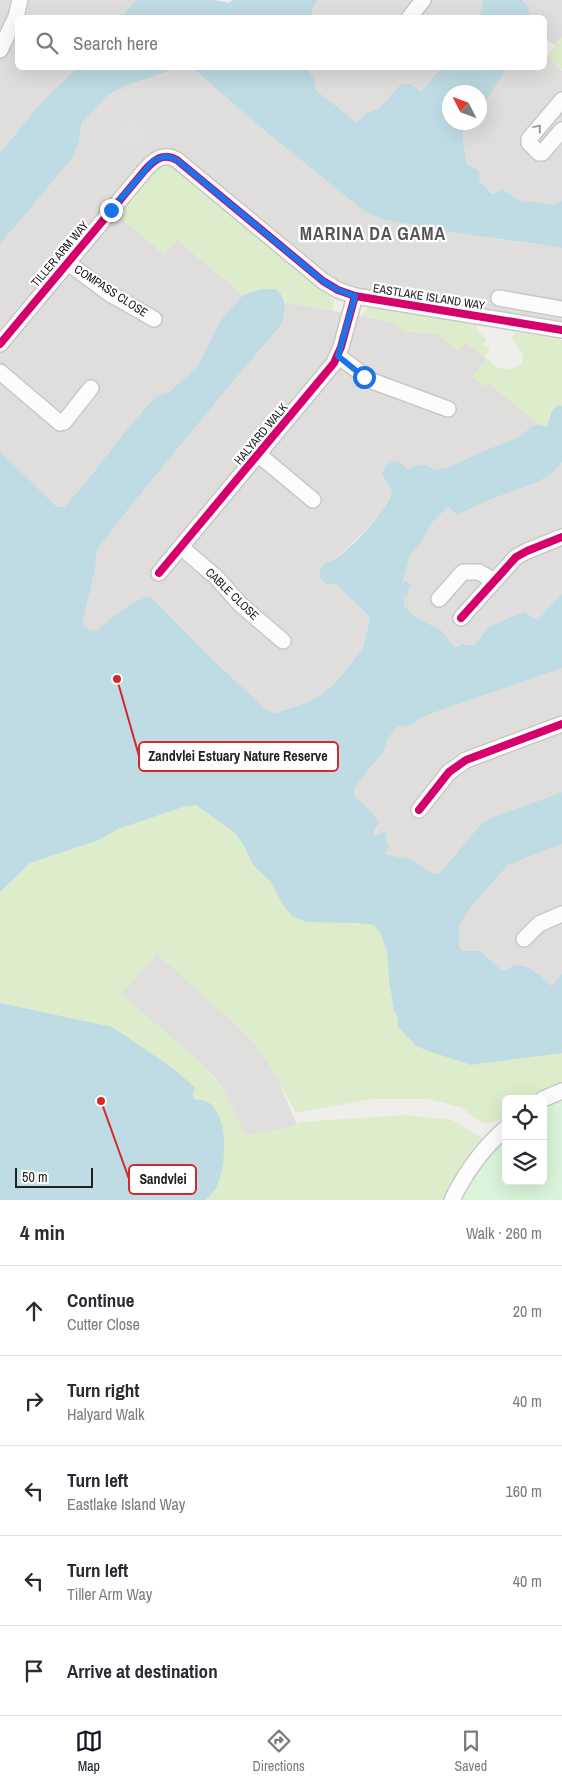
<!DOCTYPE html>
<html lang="en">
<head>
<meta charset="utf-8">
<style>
  :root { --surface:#fff; --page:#f7f7f7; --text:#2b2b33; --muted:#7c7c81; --line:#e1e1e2; --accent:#111827 }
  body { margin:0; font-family:"Archivo Narrow",sans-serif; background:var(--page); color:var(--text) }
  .controls { position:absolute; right:15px; bottom:15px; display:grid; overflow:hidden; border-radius:8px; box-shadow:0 5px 20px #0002 }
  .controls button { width:45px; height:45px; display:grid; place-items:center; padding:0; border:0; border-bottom:1px solid var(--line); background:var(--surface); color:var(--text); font:25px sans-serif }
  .compass { position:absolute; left:442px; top:85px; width:45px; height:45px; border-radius:50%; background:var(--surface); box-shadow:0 5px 20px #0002; rotate:312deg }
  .scale { position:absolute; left:15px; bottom:12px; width:78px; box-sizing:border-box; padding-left:5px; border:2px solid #222; border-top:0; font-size:14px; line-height:18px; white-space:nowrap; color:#222; -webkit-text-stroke:4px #fff; paint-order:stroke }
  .stop { position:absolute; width:15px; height:15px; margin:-11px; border:4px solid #1a73e8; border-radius:50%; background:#fff }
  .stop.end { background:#1a73e8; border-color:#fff; box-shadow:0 1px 5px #0008 }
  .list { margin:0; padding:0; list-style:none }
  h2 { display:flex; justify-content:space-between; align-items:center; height:65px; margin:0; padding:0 20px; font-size:21px }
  h2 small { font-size:16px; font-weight:400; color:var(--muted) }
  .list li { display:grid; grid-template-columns:32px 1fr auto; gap:15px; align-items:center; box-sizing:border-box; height:90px; padding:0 20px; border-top:1px solid var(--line) }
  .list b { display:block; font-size:19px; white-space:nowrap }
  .list p { margin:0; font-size:16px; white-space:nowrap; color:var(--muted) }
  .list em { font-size:16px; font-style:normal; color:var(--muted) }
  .icon { flex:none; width:28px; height:28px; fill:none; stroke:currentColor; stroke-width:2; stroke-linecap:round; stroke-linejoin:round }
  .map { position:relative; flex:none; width:562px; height:1200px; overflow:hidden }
  .search { position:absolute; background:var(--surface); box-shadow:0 5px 20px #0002; left:15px; right:15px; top:15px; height:55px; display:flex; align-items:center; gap:12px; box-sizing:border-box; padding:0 18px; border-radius:8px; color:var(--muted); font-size:19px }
  .sheet { height:515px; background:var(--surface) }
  nav { display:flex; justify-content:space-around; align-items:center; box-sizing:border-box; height:70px; border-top:1px solid var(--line); background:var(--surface); font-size:14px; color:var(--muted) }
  nav a { display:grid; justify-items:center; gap:2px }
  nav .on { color:var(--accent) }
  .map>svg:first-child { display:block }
</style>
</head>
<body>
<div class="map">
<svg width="562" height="1200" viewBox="0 0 562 1200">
  <rect width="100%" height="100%" fill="#f0eeeb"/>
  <g fill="#dfdedc">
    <path d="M0 0H136L121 17 18 18V68H77L39 105 0 153Z"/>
    <path d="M318 0H483V1L481 13 478 17 312 18V9Z"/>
    <path d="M522 0H562V37L554 45 545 38 544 18 531 17 527 5Z"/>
    <path d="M545 55 562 71V200L555 205 528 201 522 203 502 189 494 194 479 180V171L467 164 464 148 463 130 469 123 480 122V110L507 68H544Z"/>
    <path d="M186 68 196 71 265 131 364 211 497 239 562 248V330L338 290 177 160 164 254 177 239 243 295 220 321 197 367 168 393 156 396 127 429 86 482 64 507H57L0 451V244L79 142 80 132 82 122 93 109 108 95 125 86 172 70Z"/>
    <path d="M306 68H441L421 92 401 84 379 109 366 113 357 122 314 89Z"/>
    <path d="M285 302 393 322 404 331 438 334 458 351 466 342 487 359 473 377 489 383 540 425 532 426 519 437 481 452 450 467 434 470H409L400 462 387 485 392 493 383 510 364 532 347 548 331 562 324 564 327 584H336L370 617 363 648 347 669 333 685 315 699 275 713 267 710 212 659 150 596 97 630H91L84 626 83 620 95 570 97 550 133 503 230 385 281 325 285 314Z"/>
    <path d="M562 462V594L548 608 538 620 524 612 490 626 474 645H465L463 643 457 647H454L441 630 415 617 403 606 404 597 400 596 403 580 411 554 422 542 431 524 448 507 457 515 484 502 538 482 555 471Z"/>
    <path d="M562 668V792L493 817 481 824 439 874 431 873 413 860 385 854 374 835 377 829 367 807 355 797 354 788 384 751 388 738 392 732 397 727 412 725 419 719 433 713Z"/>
    <path d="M562 844V973L552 986 535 971 502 970 480 951H463L459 947 460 924 469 909 508 865Z"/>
  </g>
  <g fill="#ddeccb">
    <path d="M562 37V70L546 56Z"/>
    <path d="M168 162 293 263 292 265 319 288 329 294 334 300 333 311 285 302 282 295 254 291 243 295 178 239 164 255 116 214 157 165Z"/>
    <path d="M369 304 477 324 476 329 486 339 483 344 490 349 484 357 466 342 459 351 438 334 404 331 393 322 362 316 363 313 368 308Z"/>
    <path d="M515 332 562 340V406L558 405 550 413 547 428 540 425 489 383 485 387 472 377 487 359C490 362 494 365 497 367 505 371 524 369 523 357 522 351 515 345 512 339Z"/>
    <path d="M196 805 234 832 244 846 253 865 270 881 283 905 374 925 381 932 387 951 389 980 394 1011 397 1015 398 1027 415 1045 425 1050 471 1065 562 1053V1084L534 1099H506V1116L500 1120 483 1124 461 1107 428 1099H372L296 1113 265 1058 247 1035 199 1061 223 1089 246 1136 297 1125 299 1122 404 1115 452 1120 488 1141 449 1200H206L215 1188 192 1095 23 1009 0 1003V892L30 863 99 840 118 829 183 807Z"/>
  </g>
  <path fill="#daf5da" d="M562 1095V1200H460L471 1179 506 1135V1181H543V1104Z"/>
  <g fill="#e0dfde">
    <path d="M130 112 156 135 136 158 110 136Z"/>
    <path d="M157 954 247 1035 265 1058 277 1078 297 1125 246 1136 223 1089 212 1075 199 1061 121 994Z"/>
  </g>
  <g fill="#bfdbe3">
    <path d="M136 0H214L229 3 233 0H318L312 9V17H121Z"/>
    <path d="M483 0H522L527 5 531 17H478L481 13Z"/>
    <path d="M77 68H306L316 80 314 89 357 122 366 113 379 109 401 84H411L421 92 441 68H507L480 110V92H450V122L469 123 463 130 464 148 467 164 479 171V180L493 194 502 189 522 203 528 201 554 205 562 200V248L446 231 381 219 364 211 265 131 196 71 186 68 172 70 125 86 108 95 82 122 80 132 79 142 72 158 0 244V153L39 105Z"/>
    <path d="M266 289H276C288 300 286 311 281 325L230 385 133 503 97 550 95 570 83 620 84 626 91 630H97C114 617 129 602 150 596L212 659 267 710 276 713 315 699 333 685 347 669 363 648 370 617 336 584H327L320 578V569L324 564C344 559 385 513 392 493L382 473 385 467 392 461 400 462 409 470C418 462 425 464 434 470L450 467 481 452 519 437 532 426 540 425 547 427C550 418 549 411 558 405L562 406V462L555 471 538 482 484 502 457 515 448 507 431 524 422 542 411 554 403 580 401 593 404 581 412 584 408 589V596L401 595 400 596H404V606L415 617 441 630 454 647H457L463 643 465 645H474L490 626 524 612 538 620 548 608 562 594V668L433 713 419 719 412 725 397 727 388 738 384 751 354 788 355 797 367 807 378 821 374 835 376 836 385 832 387 834 385 840 389 845 385 854 413 860 431 873 439 874 481 824 493 817 562 792V844L508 865 469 909 460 924 459 947 463 951H480L502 970H508L514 965C532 965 539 975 552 986L562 973V1053L471 1065 425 1050 415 1045 398 1027 397 1015 394 1011 389 980 387 951 380 932 374 925 359 923 307 922 292 916 283 905 270 881 253 865 244 846 234 832 196 805 183 807 118 829 99 840 30 863 0 892V451L57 507H64L86 482 127 429 156 396 168 393 197 367 220 321 243 295 254 291Z"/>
    <path d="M0 1003 112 1027 174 1069 195 1088 193 1095 194 1099C199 1100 206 1100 209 1103 230 1117 226 1168 216 1188 213 1192 209 1196 206 1200H0Z"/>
  </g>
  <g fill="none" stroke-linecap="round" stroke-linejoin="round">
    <defs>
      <g id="minor">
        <path d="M409 18 423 0"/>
        <path d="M0 50 16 17 20 0"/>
        <path d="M562 100 529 139V143L539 153H542L562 130"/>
        <path d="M68 263 110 294 154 319"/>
        <path d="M499 298 562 309"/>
        <path d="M0 344 145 170C154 160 163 152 177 160L323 281 338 290 355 296 562 330"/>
        <path d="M338 356 372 381 448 409"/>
        <path d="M0 372 60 423 64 422 91 388"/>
        <path d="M258 454 313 500"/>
        <path d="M181 547 217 578 240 604 283 641"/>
        <path d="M159 573 334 363 341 347 355 296"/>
        <path d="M439 599 463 572H479L494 581"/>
        <path d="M461 618 516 557 527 551 562 537"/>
        <path d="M419 810 449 772 466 760 562 724"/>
        <path d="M524 939 539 924 562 914"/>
        <path d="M543 1099 562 1091"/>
        <path d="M452 1200C465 1173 483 1148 506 1128"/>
      </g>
    </defs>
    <use href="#minor" stroke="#c9c8c7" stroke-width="18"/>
    <use href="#minor" stroke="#fdfcfc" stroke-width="15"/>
    <defs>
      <g id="cycleway">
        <path d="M0 344 145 170C154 160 163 152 177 160L323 281 338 290 355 296 562 330"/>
        <path d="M159 573 334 363 341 347 355 296"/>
        <path d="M461 618 516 557 527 551 562 537"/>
        <path d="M419 810 449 772 466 760 562 724"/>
      </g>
    </defs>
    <use href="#cycleway" stroke="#fff" stroke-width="11"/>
    <use href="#cycleway" stroke="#d6006c" stroke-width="8"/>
  </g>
  <defs><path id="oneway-chevron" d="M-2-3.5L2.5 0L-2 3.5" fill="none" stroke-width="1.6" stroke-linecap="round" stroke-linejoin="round" transform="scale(1.25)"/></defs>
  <use stroke="#9a9a9a" href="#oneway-chevron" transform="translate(538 128) rotate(-50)"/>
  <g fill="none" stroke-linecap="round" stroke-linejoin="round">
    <path stroke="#1a73e8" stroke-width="6" d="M111 210 153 161 166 156 177 160 323 281 338 290 355 296 338 356 364 377"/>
  </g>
  <g text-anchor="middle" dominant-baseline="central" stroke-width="4.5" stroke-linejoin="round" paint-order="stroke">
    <g font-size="12" fill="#222" stroke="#fff">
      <text transform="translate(60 254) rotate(-50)">TILLER ARM WAY</text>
      <text transform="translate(111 291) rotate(33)">COMPASS CLOSE</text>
      <text transform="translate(429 297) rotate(9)">EASTLAKE ISLAND WAY</text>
      <text transform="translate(261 434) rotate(-50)">HALYARD WALK</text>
      <text transform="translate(232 594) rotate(44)">CABLE CLOSE</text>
    </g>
    <g font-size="18" font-weight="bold" letter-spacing="1" fill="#555" stroke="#fff">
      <text x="373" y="233">MARINA DA GAMA</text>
    </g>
  </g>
  <path fill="none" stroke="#d62828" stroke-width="2" d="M117 679L139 756M101 1101L129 1179"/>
  <g fill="#d62828" stroke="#fff" stroke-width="2">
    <circle cx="117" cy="679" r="5"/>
    <circle cx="101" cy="1101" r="5"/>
  </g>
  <g fill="#fff" stroke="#d62828" stroke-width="2">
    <rect x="139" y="742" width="199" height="29" rx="5"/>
    <rect x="129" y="1165" width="67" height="29" rx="5"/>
  </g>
  <g font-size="14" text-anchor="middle" font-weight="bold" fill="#222">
    <text x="238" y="761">Zandvlei Estuary Nature Reserve</text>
    <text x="163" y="1184">Sandvlei</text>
  </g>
</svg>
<div class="controls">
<button><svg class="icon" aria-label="locate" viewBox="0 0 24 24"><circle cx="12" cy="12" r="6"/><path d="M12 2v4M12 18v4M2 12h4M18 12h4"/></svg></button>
<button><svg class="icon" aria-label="layers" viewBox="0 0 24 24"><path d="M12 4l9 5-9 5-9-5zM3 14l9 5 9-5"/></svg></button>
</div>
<svg class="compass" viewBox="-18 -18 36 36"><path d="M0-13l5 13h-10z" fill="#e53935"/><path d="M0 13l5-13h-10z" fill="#7c7c81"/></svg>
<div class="scale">50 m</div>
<div class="stop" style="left:364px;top:377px"></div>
<div class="stop end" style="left:111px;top:210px"></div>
<div class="search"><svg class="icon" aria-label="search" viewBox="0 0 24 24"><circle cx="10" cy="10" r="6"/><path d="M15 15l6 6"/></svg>Search here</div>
</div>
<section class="sheet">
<h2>4 min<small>Walk · 260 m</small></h2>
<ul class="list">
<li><svg class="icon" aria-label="ahead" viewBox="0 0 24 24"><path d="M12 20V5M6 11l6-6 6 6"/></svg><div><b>Continue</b><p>Cutter Close</p></div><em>20 m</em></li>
<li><svg class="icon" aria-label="right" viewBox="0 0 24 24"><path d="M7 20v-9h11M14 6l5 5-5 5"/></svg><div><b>Turn right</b><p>Halyard Walk</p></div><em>40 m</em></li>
<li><svg class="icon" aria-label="left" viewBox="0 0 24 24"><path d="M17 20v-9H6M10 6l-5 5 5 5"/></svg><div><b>Turn left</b><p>Eastlake Island Way</p></div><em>160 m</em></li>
<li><svg class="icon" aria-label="left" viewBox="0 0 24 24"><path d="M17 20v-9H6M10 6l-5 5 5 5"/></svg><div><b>Turn left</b><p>Tiller Arm Way</p></div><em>40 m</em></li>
<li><svg class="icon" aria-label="arrive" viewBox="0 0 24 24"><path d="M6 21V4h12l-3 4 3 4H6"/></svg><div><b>Arrive at destination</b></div></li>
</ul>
</section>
<nav>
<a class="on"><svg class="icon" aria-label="map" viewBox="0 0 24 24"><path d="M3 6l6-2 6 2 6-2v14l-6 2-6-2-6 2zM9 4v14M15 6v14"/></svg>Map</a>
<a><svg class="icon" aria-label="directions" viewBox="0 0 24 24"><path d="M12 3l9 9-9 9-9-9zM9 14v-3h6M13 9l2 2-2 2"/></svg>Directions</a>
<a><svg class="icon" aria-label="saved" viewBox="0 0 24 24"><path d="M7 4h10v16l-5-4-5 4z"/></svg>Saved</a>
</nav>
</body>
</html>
